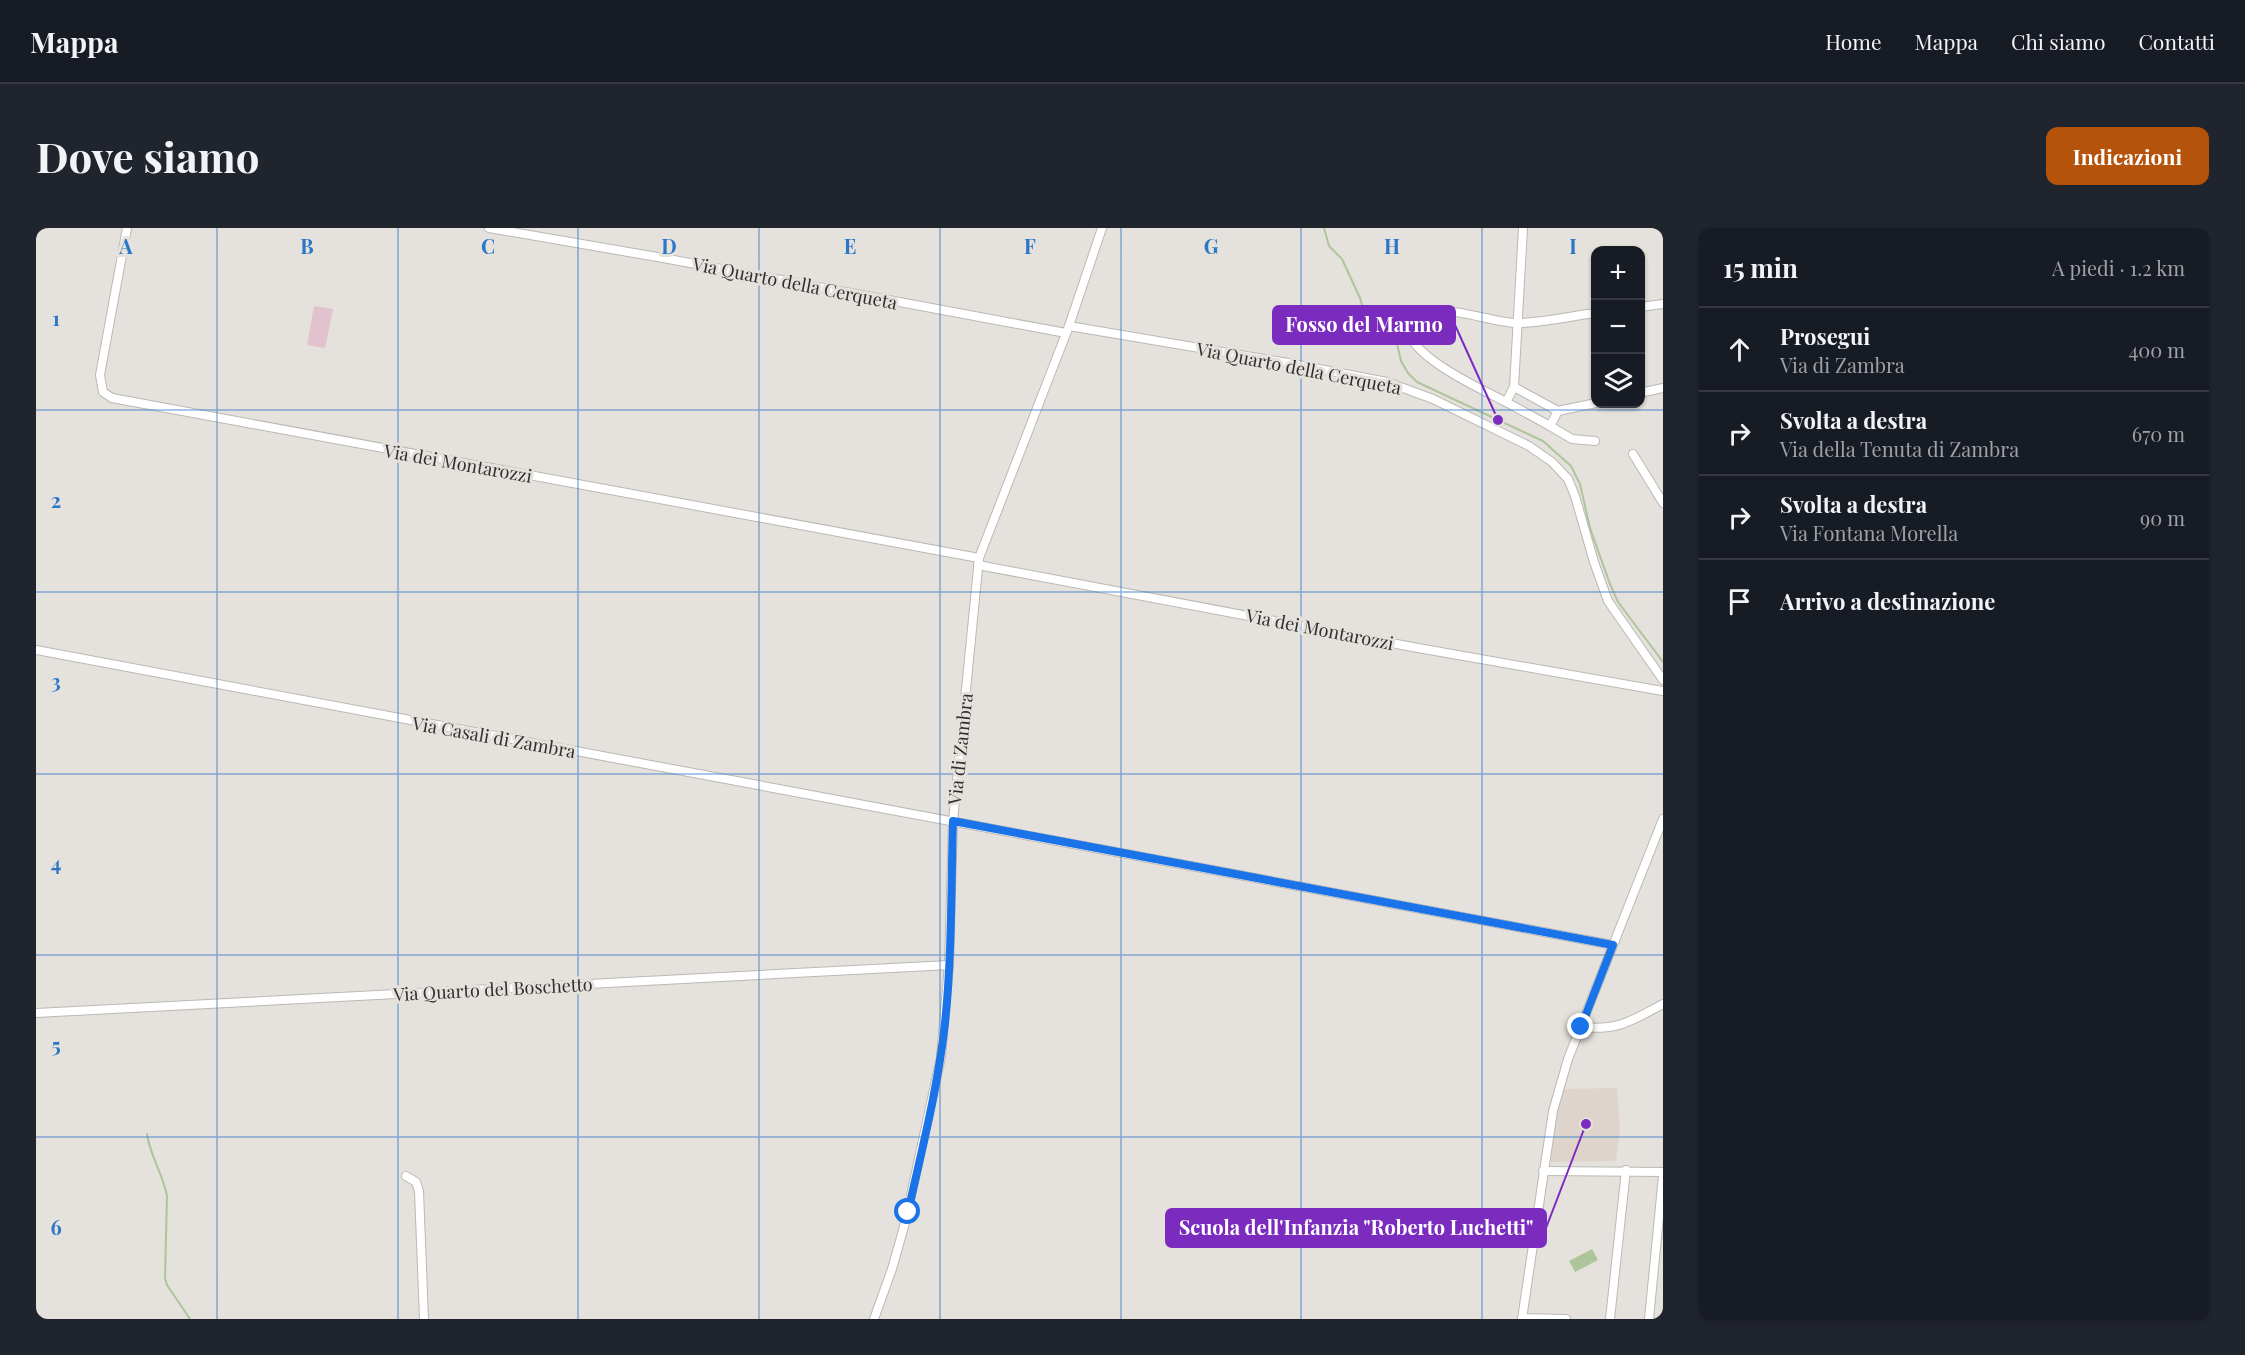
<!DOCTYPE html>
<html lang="it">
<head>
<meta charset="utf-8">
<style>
  :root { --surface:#171b24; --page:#20242c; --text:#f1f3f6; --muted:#9ea1a6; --line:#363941; --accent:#b45309 }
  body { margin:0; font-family:"Playfair Display",serif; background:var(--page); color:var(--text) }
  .controls { position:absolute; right:18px; top:18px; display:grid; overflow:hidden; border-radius:12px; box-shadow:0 2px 4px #0004 }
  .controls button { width:54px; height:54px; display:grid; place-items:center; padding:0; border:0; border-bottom:2px solid var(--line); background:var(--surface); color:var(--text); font:30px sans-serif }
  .stop { position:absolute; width:18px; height:18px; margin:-14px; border:4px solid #1a73e8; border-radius:50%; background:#fff }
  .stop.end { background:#1a73e8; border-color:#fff; box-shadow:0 2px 6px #0008 }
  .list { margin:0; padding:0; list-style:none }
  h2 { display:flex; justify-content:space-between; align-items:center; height:78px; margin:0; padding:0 24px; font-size:26px }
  h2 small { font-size:20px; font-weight:400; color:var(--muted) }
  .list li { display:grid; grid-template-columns:39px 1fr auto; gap:18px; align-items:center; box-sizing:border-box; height:84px; padding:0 24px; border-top:2px solid var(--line) }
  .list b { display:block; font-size:22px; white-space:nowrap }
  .list p { margin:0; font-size:20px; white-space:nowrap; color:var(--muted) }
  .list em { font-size:20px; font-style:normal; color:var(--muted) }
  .icon { flex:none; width:33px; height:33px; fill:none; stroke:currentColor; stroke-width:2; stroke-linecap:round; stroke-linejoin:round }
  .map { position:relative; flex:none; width:1627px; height:1091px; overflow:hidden; border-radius:12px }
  header { display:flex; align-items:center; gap:36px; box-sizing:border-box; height:84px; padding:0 30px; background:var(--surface); border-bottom:2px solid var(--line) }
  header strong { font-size:28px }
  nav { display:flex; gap:33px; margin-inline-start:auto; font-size:21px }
  .intro { display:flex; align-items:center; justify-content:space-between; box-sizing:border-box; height:144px; padding:0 36px }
  h1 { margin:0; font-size:42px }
  .button { padding:15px 27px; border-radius:12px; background:var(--accent); color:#fff; font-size:21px; font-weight:700 }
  main { display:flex; gap:36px; padding:0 36px }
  aside { flex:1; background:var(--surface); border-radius:12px; box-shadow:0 2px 4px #0004 }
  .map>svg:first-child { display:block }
</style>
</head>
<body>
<header>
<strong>Mappa</strong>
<nav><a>Home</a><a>Mappa</a><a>Chi siamo</a><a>Contatti</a></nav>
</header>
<div class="intro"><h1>Dove siamo</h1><a class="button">Indicazioni</a></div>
<main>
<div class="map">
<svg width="1627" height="1091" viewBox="0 0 1627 1091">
  <rect width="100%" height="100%" fill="#e5e1dc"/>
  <path fill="#ded4cb" d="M1581 860 1584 901 1580 933 1513 934 1517 890 1525 861Z"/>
  <path fill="#e2c2cd" d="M278 78 297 81 289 120 271 117Z"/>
  <path fill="#aec59c" d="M1556 1021 1562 1032 1539 1044 1533 1033Z"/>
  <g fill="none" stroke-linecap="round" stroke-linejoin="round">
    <g stroke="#aec59c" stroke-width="2">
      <path d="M1288 0 1293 18 1306 31 1324 70 1329 87 1353 103 1360 111 1365 133 1372 145 1381 154 1507 213 1535 238 1544 256 1554 300 1574 356 1582 374 1627 434"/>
      <path d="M111 906C114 928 127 946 131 968L129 1050 131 1057 154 1091"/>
    </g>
    <defs>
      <g id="minor">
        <path d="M91 0 64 147 67 164 76 170 943 330"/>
        <path d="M453 0 627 30 1030 105"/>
        <path d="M1604 79 1627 76"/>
        <path d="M1033 98 1252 135 1351 154 1397 171 1493 218 1516 234 1532 251 1539 268 1558 334 1572 373 1627 452"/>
        <path d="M1478 159 1522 183 1514 198 1470 174 1478 159 1487 0"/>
        <path d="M1604 165 1627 160"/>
        <path d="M1470 174C1448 162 1357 123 1373 89 1394 70 1455 95 1481 95 1507 95 1534 88 1560 85"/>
        <path d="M1522 183 1560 175"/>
        <path d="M1514 198 1536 211 1559 213"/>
        <path d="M1597 226 1627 275"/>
        <path d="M942 337 1382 420 1627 463"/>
        <path d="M0 422 1577 717"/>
        <path d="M0 785 913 737"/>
        <path d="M1545 799C1582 803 1595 793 1627 776"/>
        <path d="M1507 943 1627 944"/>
        <path d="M370 948 380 954 383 963 388 1091"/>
        <path d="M1486 1090 1530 1091"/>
        <path d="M838 1091 856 1041 869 995 905 829 913 737 917 593 943 330 1033 98 1066 0"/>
        <path d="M1486 1091 1517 883 1532 831 1627 591"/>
        <path d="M1574 1091 1590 942"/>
        <path d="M1613 1091 1627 948"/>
      </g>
    </defs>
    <use href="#minor" stroke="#bcb8b3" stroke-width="10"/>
    <use href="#minor" stroke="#fff" stroke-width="8"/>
  </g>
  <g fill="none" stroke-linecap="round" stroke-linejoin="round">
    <path stroke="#1a73e8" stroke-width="8" d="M872 984C886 921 902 859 909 795 916 728 915 660 917 593L1577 717 1545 799"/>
  </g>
  <path fill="none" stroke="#2b77c7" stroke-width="1.5" stroke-opacity="0.55" d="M181 0V1091M362 0V1091M542 0V1091M723 0V1091M904 0V1091M1085 0V1091M1265 0V1091M1446 0V1091M0 182H1627M0 364H1627M0 546H1627M0 727H1627M0 909H1627"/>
  <g text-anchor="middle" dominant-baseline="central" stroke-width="6" stroke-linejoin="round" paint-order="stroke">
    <g font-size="18" fill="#312f2d" stroke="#e5e1dc">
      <text transform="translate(759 55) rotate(11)">Via Quarto della Cerqueta</text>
      <text transform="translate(1263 140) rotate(11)">Via Quarto della Cerqueta</text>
      <text transform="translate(422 235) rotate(10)">Via dei Montarozzi</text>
      <text transform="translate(1284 401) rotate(11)">Via dei Montarozzi</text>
      <text transform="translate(458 509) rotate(10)">Via Casali di Zambra</text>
      <text transform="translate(924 521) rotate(-84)">Via di Zambra</text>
      <text transform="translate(457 761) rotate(-3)">Via Quarto del Boschetto</text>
    </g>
  </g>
  <g font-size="20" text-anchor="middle" font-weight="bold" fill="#2b77c7" stroke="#e5e1dc" stroke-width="6" stroke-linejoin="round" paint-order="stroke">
    <text x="90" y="26">A</text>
    <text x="271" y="26">B</text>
    <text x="452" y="26">C</text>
    <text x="633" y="26">D</text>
    <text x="814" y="26">E</text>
    <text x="994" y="26">F</text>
    <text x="1175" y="26">G</text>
    <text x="1356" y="26">H</text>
    <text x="1537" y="26">I</text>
    <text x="20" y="98">1</text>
    <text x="20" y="280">2</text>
    <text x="20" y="461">3</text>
    <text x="20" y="643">4</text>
    <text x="20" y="825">5</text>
    <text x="20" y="1007">6</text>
  </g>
  <path fill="none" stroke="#7b2cbf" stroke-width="2" d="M1462 192L1419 97M1550 896L1510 1000"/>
  <g fill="#7b2cbf" stroke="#e5e1dc" stroke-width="2">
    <circle cx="1462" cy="192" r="6"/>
    <circle cx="1550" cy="896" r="6"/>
  </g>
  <g fill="#7b2cbf" stroke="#7b2cbf" stroke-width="2">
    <rect x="1237" y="78" width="182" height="38" rx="6"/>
    <rect x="1130" y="981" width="380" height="38" rx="6"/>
  </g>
  <g font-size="20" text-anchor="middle" font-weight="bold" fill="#fff">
    <text x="1328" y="104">Fosso del Marmo</text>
    <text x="1320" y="1007">Scuola dell'Infanzia "Roberto Luchetti"</text>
  </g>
</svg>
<div class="controls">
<button>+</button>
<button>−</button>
<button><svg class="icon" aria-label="layers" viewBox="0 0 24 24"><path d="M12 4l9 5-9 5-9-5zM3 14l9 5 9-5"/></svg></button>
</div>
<div class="stop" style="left:872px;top:984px"></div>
<div class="stop end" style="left:1545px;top:799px"></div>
</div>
<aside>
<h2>15 min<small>A piedi · 1.2 km</small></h2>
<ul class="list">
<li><svg class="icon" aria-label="ahead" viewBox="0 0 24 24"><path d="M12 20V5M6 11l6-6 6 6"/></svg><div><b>Prosegui</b><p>Via di Zambra</p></div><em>400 m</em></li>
<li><svg class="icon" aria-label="right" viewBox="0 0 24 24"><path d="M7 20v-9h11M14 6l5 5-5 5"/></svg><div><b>Svolta a destra</b><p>Via della Tenuta di Zambra</p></div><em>670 m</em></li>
<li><svg class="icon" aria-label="right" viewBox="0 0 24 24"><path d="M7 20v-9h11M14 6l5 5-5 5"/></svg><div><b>Svolta a destra</b><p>Via Fontana Morella</p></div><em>90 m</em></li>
<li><svg class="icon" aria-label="arrive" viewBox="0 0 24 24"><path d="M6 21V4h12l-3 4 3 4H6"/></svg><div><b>Arrivo a destinazione</b></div></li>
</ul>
</aside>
</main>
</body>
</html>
